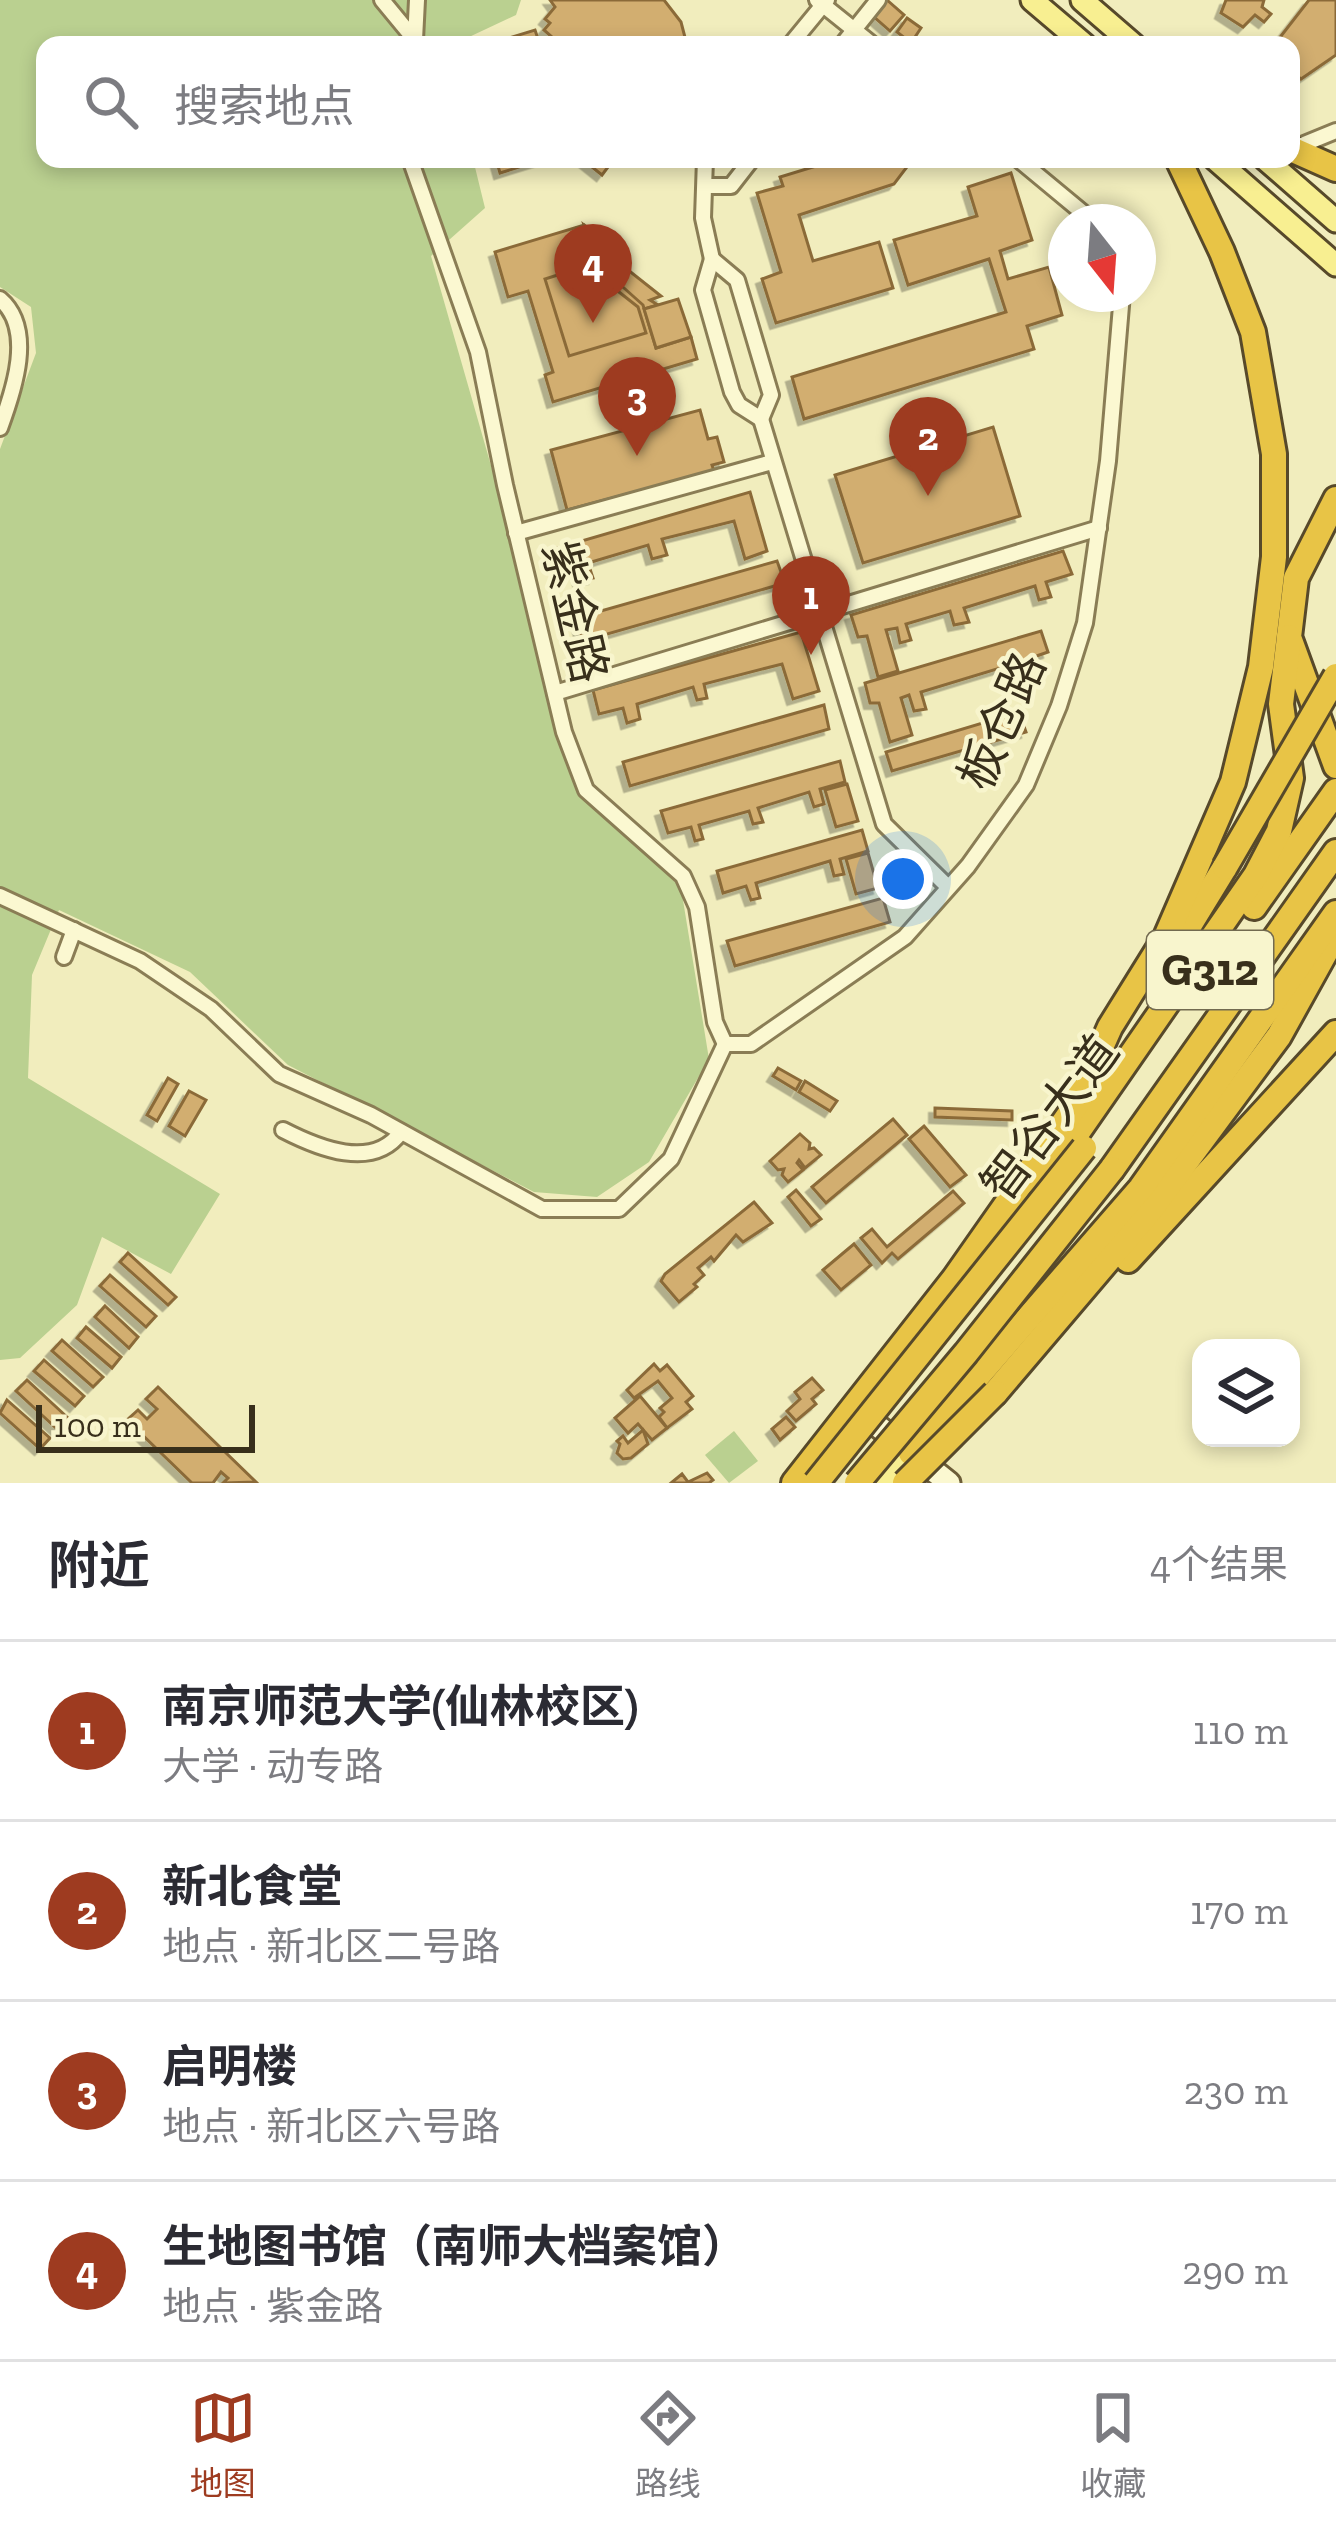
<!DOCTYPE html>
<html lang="zh">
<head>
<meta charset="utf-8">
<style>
  :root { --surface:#fff; --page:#f7f7f7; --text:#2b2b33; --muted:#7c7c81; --line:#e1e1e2; --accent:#9e3b20 }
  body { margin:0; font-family:"Zilla Slab","Noto Sans SC",serif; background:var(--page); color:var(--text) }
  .controls { position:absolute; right:36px; bottom:36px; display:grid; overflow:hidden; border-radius:24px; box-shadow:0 6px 18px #0003 }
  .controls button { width:108px; height:108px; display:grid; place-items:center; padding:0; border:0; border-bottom:3px solid var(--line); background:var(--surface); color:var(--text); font:60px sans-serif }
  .compass { position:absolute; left:1048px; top:204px; width:108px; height:108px; border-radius:50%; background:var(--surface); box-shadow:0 6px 18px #0003; rotate:163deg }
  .scale { position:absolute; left:36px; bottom:30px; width:219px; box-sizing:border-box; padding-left:12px; border:6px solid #382f1b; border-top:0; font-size:33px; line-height:42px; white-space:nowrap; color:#382f1b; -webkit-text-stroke:9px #f8f5cd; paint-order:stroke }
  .you { position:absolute; left:903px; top:879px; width:42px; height:42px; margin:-30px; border:9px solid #fff; border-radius:50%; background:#1a73e8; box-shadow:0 0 0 18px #1a73e833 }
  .badge { display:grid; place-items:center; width:78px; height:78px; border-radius:50%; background:var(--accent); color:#fff; font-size:39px; font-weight:700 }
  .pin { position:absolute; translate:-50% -99px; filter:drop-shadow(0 3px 6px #0008) }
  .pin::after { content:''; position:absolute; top:63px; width:42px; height:36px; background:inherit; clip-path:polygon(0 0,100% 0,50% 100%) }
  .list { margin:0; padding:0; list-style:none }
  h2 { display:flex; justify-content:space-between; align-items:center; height:156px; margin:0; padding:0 48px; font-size:51px }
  h2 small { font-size:39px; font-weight:400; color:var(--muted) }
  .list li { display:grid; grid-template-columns:78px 1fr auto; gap:36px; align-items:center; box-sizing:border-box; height:180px; padding:0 48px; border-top:3px solid var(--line) }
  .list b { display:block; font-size:45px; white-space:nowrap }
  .list p { margin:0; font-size:39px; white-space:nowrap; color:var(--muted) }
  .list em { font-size:39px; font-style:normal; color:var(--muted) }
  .icon { flex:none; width:66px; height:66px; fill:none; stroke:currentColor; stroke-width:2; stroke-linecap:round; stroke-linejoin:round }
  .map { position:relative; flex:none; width:1336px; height:1483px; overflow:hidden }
  .search { position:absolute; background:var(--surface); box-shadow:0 6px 18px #0003; left:36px; right:36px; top:36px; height:132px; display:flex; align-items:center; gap:30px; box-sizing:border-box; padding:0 42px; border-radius:24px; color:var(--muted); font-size:45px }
  .sheet { height:876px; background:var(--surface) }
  nav { display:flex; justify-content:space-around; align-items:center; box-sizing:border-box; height:168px; border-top:3px solid var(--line); background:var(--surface); font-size:33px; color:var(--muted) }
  nav a { display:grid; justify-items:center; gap:6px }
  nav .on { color:var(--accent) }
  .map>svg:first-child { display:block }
</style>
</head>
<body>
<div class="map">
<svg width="1336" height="1483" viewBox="0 0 1336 1483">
  <defs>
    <filter id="shadow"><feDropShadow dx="-5.5" dy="5.5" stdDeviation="0" flood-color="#0004"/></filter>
  </defs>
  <rect width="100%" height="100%" fill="#f1edbd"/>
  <g fill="#bad090">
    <path d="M0 0H521L516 15 452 45H45V159H473L485 208 431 256 585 794 681 888 709 1059 649 1162 597 1197 534 1192 288 1065 190 972 59 910 32 975 28 1078 220 1194 171 1274 102 1237 77 1305 20 1358 0 1360V449L36 353 31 307 0 287Z"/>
    <path d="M734 1431 758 1461 729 1483 705 1455Z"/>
  </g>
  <g fill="#d2ae70" stroke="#8b6b39" stroke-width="3" filter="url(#shadow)">
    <path d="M550 0H664L681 22 687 45H540L539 41 552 37 544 30 550 23 545 19 555 7Z"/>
    <path d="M887 0 904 15 890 31 873 16Z"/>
    <path d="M1226 0H1264L1262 7 1271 14 1264 22 1255 15 1243 27 1221 13Z"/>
    <path d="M1309 0H1336V55L1301 79 1291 70V45H1274Z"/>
    <path d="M907 18 921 28 911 43 897 32Z"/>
    <path d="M535 30 540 45H486Z"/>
    <path d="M496 159H545L500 173Z"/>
    <path d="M582 159H614L602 175Z"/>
    <path d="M839 159H913L894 184 799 215 813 261 879 242 893 288 776 323 762 279 781 272 757 193 783 186 780 177Z"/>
    <path d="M1011 173 1032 240 1000 251 1008 279 1049 267 1062 315 1027 326 1034 349 804 419 792 377 1006 312 989 259 908 285 894 240 977 216 968 187Z"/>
    <path d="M584 225 613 246 623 266 661 296 650 300 658 305 644 309 596 263Z"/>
    <path d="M584 225 596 263 643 305 656 348 691 337 697 359 553 402 545 375 553 372 528 291 508 297 495 252Z"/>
    <path d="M586 266 638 307 646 333 569 356 545 279Z"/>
    <path d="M678 299 691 337 656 348 644 309Z"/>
    <path d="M700 410 708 439 717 437 724 462 712 465 714 471 567 510 551 450Z"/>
    <path d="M993 427 1020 516 863 563 835 475Z"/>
    <path d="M750 492 767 551 745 559 734 521 662 539 667 555 652 559 648 545 588 563 593 578 579 580 575 567 560 571 554 549Z"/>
    <path d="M1063 551 1072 574 1046 582 1051 597 1039 600 1035 586 964 608 969 622 954 625 950 611 906 624 911 640 900 643 897 628 886 630 898 671 878 677 867 636 858 637 851 615Z"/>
    <path d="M777 561 785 583 583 641 576 618Z"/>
    <path d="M1041 631 1048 652 1025 660 1029 674 1017 677 1013 664 921 692 926 709 914 711 909 695 901 698 912 735 890 742 879 703H870L865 683Z"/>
    <path d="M801 632 819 691 793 699 782 664 704 684 707 698 697 700 693 687 637 704 640 719 627 723 623 708 599 714 593 690Z"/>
    <path d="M824 705 829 729 630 786 623 762Z"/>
    <path d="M1019 712 1026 732 892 771 886 752Z"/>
    <path d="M840 761 845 782 820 789 824 804 814 807 809 792 758 808 763 822 753 824 749 811 699 825 703 839 695 841 691 827 668 833 661 811Z"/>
    <path d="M847 784 858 821 836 827 825 790Z"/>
    <path d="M862 830 868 851 840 859 844 874 834 876 830 861 756 883 760 898 751 900 746 886 723 893 717 871Z"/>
    <path d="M868 853 878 888 856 894 846 859Z"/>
    <path d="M883 898 890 922 735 966 727 941Z"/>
    <path d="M778 1068 801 1081 796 1090 773 1076Z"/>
    <path d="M168 1078 178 1084 157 1121 147 1115Z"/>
    <path d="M805 1081 837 1101 830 1111 799 1092Z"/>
    <path d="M189 1091 206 1100 185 1136 169 1126Z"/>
    <path d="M935 1108 1012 1111V1120L935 1117Z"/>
    <path d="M893 1119 907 1135 826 1203 812 1187Z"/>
    <path d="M924 1126 966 1175 950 1187 909 1139Z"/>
    <path d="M800 1134 810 1143 809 1149 814 1148 821 1155 805 1168 799 1160 797 1163 803 1170 788 1182 782 1175 784 1169 778 1170 770 1161Z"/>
    <path d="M796 1190 821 1219 811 1226 788 1197Z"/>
    <path d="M953 1191 964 1203 898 1259 892 1253 882 1263 861 1238 872 1229 887 1247Z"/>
    <path d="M754 1202 772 1223 743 1242 736 1235 714 1261 711 1257 698 1268 704 1275 694 1284 697 1287 679 1302 661 1281 665 1274Z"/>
    <path d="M854 1244 871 1265 841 1290 823 1270Z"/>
    <path d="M128 1253 176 1297 168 1305 120 1262Z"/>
    <path d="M110 1275 156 1316 146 1327 100 1286Z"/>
    <path d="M105 1306 138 1337 129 1348 95 1317Z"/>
    <path d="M86 1327 121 1357 112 1368 77 1338Z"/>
    <path d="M62 1340 103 1377 93 1387 52 1351Z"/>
    <path d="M44 1360 84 1396 75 1406 34 1371Z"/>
    <path d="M654 1364 660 1371 667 1365 693 1396 686 1402 692 1409 667 1428 659 1417 664 1412 660 1408 672 1398 658 1381 634 1398 627 1390Z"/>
    <path d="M812 1378 823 1390 812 1399 816 1404 796 1421 787 1411 800 1399 795 1392Z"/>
    <path d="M27 1380 68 1418 57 1429 16 1391Z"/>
    <path d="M158 1387 256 1482 223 1483 228 1478 221 1472 213 1483H192L127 1420 138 1410 147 1419 157 1409 146 1399Z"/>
    <path d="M640 1396 667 1428 652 1440 638 1424 628 1433 615 1418Z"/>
    <path d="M7 1400 50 1438 40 1449 0 1413Z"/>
    <path d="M786 1417 795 1427 780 1440 772 1429Z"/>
    <path d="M643 1430 648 1444 631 1458 623 1459 617 1453 620 1444 617 1441 623 1436 628 1443Z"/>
    <path d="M707 1473 713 1480 709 1483H671L682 1474 688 1482Z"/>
  </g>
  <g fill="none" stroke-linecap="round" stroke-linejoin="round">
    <defs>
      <g id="street">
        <path d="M382 0 415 40"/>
        <path d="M817 0 873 45"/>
        <path d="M415 40 417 0"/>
        <path d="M790 45 827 0"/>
        <path d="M842 45 878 0"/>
        <path d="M1292 149 1336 131"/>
        <path d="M410 159 478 352 505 485 564 732 586 790 683 876 697 907 715 1022 725 1044"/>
        <path d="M705 159 703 218 712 259"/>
        <path d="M1018 159 1094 222"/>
        <path d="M707 186H731L752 159"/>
        <path d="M712 259 703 290 732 392 739 405 761 419"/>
        <path d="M712 259 737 280 771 395 761 419"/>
        <path d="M0 299C35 329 14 390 0 428"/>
        <path d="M761 419 884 824 948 887"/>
        <path d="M516 533 772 462"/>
        <path d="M555 693 1099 528"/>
        <path d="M0 896 140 961 211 1009 279 1074 371 1115 542 1209H619L671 1159 725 1044"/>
        <path d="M64 957 74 930"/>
        <path d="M725 1044H751L905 937 968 866 1026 785 1059 706 1085 623 1108 461 1122 294"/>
        <path d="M283 1130C318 1148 373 1171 401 1132"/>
      </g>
      <path id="secondary" d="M864 1415 949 1483"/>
      <g id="primary">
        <path d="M1032 0 1085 45"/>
        <path d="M1082 0 1134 45"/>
        <path d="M1215 159 1336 265"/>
        <path d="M1265 159 1336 221"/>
        <path d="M884 1483 911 1453"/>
      </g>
      <g id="highway">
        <path d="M1291 149 1336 169"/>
        <path d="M1336 499 1296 578 1289 637 1336 766"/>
        <path d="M1254 907 1336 791"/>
        <path d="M1173 952 1225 867"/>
        <path d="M1073 1110 1110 1027 1166 937 1233 782 1261 667 1274 557V454L1253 332 1222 252 1178 159"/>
        <path d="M1112 1169 1336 852"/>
        <path d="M1041 1185 1256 875 1279 831 1291 778 1281 704 1289 637"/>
        <path d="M1128 1260 1336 1033"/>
        <path d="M995 1393 1148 1213 1279 1036 1330 944"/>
        <path d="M911 1453 1141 1188 1336 913"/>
        <path d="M794 1483 954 1279 1081 1098"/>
      </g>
    </defs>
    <use href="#street" stroke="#8a7d55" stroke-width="20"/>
    <use href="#secondary" stroke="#6c5d38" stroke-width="27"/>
    <use href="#primary" stroke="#57492a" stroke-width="27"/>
    <use href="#highway" stroke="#57492a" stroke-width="30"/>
    <use href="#street" stroke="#fbf8d1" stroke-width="14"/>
    <use href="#secondary" stroke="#fbf8d1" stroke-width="21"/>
    <use href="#primary" stroke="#f8ef91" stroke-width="21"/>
    <use href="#highway" stroke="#e8c446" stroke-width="24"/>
    <defs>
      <g id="highway-bridge">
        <path d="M1225 867 1336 676"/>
        <path d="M816 1483 1084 1148"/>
        <path d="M857 1483 966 1353 1112 1169"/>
        <path d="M905 1483 995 1393"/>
      </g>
    </defs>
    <use href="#highway-bridge" stroke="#57492a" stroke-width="30" stroke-linecap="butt"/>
    <use href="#highway-bridge" stroke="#e8c446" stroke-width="24"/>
  </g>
  <g text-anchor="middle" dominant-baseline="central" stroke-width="9" stroke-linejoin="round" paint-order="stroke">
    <rect fill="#f8f5cd" stroke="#726a50" stroke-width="3" x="1147" y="931" width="126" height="78" rx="9"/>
    <g font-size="45" font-weight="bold" fill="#382f1b">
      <text x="1210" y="970">G312</text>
    </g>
    <g font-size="48" fill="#382f1b" stroke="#f8f5cd">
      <text transform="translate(575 612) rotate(77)">紫金路</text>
      <text transform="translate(1002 721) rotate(-66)">板仓路</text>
      <text transform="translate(1050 1118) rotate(-53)">智谷大道</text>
    </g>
  </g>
</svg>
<div class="controls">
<button><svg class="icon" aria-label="layers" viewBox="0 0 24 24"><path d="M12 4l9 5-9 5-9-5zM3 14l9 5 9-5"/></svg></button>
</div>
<svg class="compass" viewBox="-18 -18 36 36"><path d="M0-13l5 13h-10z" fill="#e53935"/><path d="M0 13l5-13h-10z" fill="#7c7c81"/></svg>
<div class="scale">100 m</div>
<div class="you"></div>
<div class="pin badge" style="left:811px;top:655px">1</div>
<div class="pin badge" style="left:928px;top:496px">2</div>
<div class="pin badge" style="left:637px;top:456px">3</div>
<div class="pin badge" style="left:593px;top:323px">4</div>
<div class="search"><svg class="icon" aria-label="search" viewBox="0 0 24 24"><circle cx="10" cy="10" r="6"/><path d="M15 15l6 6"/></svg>搜索地点</div>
</div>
<section class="sheet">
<h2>附近<small>4个结果</small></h2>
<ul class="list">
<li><span class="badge">1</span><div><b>南京师范大学(仙林校区)</b><p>大学 · 动专路</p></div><em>110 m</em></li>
<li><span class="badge">2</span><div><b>新北食堂</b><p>地点 · 新北区二号路</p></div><em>170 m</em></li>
<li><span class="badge">3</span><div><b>启明楼</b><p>地点 · 新北区六号路</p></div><em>230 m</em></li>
<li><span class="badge">4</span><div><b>生地图书馆（南师大档案馆）</b><p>地点 · 紫金路</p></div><em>290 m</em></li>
</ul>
</section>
<nav>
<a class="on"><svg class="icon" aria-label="map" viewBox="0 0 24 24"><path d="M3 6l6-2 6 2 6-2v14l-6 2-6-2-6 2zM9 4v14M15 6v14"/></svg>地图</a>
<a><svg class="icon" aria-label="directions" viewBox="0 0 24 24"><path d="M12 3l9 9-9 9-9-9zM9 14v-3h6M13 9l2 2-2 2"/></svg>路线</a>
<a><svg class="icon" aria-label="saved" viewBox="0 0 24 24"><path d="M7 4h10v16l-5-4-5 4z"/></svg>收藏</a>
</nav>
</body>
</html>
